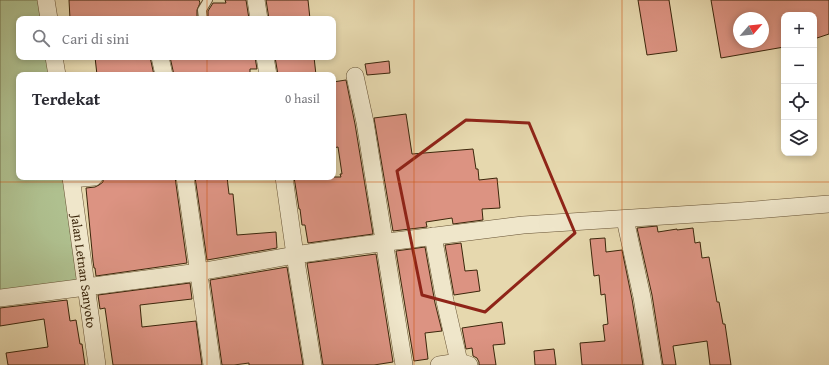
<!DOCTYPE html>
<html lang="id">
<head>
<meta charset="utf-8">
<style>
  :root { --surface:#fff; --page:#f7f7f7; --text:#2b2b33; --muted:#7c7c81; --line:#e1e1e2 }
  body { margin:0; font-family:"Gentium Book Plus",serif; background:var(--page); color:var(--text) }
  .controls { position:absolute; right:12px; top:12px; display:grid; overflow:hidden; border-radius:8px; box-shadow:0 2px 6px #0003 }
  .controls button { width:36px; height:36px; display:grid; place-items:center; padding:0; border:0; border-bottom:1px solid var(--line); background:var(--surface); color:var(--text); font:20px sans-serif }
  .compass { position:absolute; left:733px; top:12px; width:36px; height:36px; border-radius:50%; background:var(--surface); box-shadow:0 2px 6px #0003; rotate:62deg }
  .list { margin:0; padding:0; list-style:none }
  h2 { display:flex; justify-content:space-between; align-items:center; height:52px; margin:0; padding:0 16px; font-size:17px }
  h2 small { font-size:13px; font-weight:400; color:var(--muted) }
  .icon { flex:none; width:22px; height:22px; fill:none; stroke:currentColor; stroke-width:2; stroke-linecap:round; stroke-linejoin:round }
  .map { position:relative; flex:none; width:829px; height:365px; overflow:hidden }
  .search { position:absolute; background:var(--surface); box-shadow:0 2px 6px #0003; left:16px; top:16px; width:320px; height:44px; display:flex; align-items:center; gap:10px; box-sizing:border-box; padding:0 14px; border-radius:8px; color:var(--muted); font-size:15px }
  .panel { position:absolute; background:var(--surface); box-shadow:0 2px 6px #0003; left:16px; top:72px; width:320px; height:108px; border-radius:8px }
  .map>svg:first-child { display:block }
</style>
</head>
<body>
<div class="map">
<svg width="829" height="365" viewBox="0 0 829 365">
  <rect width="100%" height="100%" fill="#e6d8ae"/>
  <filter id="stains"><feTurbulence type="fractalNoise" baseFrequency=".005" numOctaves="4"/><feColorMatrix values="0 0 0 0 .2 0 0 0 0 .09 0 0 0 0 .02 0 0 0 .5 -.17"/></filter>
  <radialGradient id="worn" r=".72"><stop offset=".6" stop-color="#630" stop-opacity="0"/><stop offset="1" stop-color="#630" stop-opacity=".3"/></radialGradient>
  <path fill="#afc08f" stroke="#75734d" d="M0 0H46L49 19H19V57H54L56 75H19V177H70L85 287 0 297Z"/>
  <g fill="#dc9382" stroke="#3b260b" fill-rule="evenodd">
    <path d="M69 0H199L200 3 197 10V19H70Z"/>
    <path d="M225 0H246L249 19H208V11L213 3H226Z"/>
    <path d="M266 0H308L310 19H269Z"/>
    <path d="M638 0H669L677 51 647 55Z"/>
    <path d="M711 0H829V34L814 39V15H784V47L721 58ZM739 18H763V42H739Z"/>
    <path d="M95 57H150L154 75H97Z"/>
    <path d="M170 57H255L257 69H250V75H174Z"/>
    <path d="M275 57H314L316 75H278Z"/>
    <path d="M389 61 390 73 367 75 365 64Z"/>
    <path d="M346 80 355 124 373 234 308 243 305 225H302L300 209H299L294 177H341L340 174H342L338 147 333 148V82Z"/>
    <path d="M406 114 412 154 473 149 476 169H478L479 180 497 178 500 208 482 209 483 220 453 224 452 218 426 222 427 227 393 231 374 118Z"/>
    <path d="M136 177H175L187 263 96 276 95 268H94L93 261 86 188 95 187 99 185 103 182V179Z"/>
    <path d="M195 177H227L229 194H233L237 235 276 232 277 248 207 260Z"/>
    <path d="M657 226 658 232 677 229V230L693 228 695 243 700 242 702 258 709 257 717 302H719L723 324H725L731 365H710L707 341 673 346 676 365H663L652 295 637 228Z"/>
    <path d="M605 238 606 252 622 250 632 299 643 365H582L580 343 605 341 603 325 608 324 605 294 601 295 599 275 594 276 590 239Z"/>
    <path d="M461 243 465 271 477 270 480 291 454 295 445 245Z"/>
    <path d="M425 247 435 303 442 331 425 333 428 359 414 361 396 251Z"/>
    <path d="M376 254 393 362 374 365H323L307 263Z"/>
    <path d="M287 267 303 365H249V363L234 365H222L210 280Z"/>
    <path d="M190 283 192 299 140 305 142 327 196 321 202 365H113L105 308 100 309 98 295Z"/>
    <path d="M67 300 70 321 76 320 80 344H82L85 365H8L6 353 48 347 44 319 0 326V308Z"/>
    <path d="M502 322 505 344 493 345 496 365H479V362L477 358 473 356 472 348 466 349 462 328Z"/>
    <path d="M554 349 556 365H535L534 351Z"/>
  </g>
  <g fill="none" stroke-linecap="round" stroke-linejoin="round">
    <defs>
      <path id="service" d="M203 19 202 10 208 0"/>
      <g id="minor">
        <path d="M46 0 49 19"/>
        <path d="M256 0 259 19"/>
        <path d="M54 57 57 75"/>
        <path d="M160 57 164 75"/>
        <path d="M265 57 268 75"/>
        <path d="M355 76 365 122 404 365"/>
        <path id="s1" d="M71 177 97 365"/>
        <path d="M185 177 212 365"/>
        <path d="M284 177 295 255 313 365"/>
        <path d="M71 179 94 177"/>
        <path d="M625 219 642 297 653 365"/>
        <path d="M433 236 445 301 459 362"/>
        <path d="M0 298 86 287 199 272 295 255 356 246 523 225 742 211 829 204"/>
        <path d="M439 365 459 362 469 365"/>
      </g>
    </defs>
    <use href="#service" stroke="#665234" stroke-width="10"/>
    <use href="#minor" stroke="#665234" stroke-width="18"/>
    <use href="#service" stroke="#efe6ca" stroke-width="8"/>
    <use href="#minor" stroke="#efe6ca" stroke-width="17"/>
  </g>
  <path fill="none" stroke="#8f2418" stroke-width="3" stroke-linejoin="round" d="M466 120 529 123 575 233 485 312 422 295 397 171Z"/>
  <path fill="none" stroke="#ce510c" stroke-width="1" stroke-opacity="0.55" d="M207 0V19M414 0V365M622 0V365M207 57V75M207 177V365M0 182H829"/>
  <g text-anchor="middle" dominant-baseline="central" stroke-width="3" stroke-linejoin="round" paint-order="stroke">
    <g font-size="13" fill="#3b260b" stroke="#efe6ca">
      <text stroke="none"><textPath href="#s1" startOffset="95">Jalan Letnan Sanyoto</textPath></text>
    </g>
  </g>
  <rect width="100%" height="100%" filter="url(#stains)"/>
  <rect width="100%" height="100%" fill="url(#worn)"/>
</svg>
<div class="controls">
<button>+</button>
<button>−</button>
<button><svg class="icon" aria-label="locate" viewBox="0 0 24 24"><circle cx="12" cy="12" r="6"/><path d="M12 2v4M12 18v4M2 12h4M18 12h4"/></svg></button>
<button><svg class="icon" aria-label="layers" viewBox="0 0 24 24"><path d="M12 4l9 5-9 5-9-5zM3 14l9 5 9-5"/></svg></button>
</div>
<svg class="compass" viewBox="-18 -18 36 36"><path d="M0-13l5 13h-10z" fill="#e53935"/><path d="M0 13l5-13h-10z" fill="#7c7c81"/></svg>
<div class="search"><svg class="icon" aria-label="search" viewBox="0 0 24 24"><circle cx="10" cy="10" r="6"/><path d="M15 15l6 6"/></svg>Cari di sini</div>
<section class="panel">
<h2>Terdekat<small>0 hasil</small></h2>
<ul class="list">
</ul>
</section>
</div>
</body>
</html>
